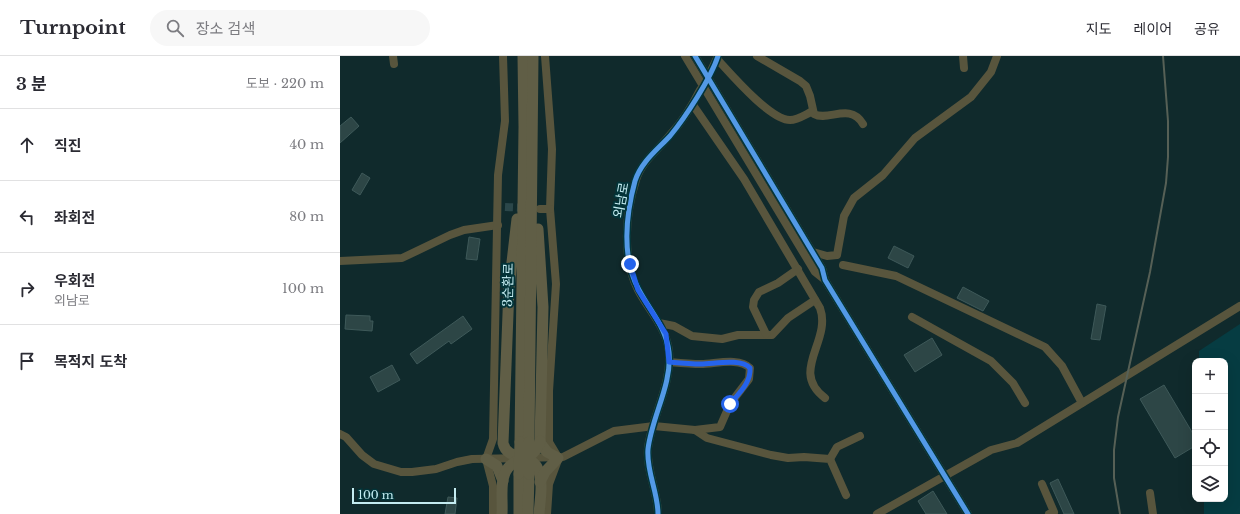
<!DOCTYPE html>
<html lang="ko">
<head>
<meta charset="utf-8">
<style>
  :root { --surface:#fff; --page:#f7f7f7; --text:#2b2b33; --muted:#7c7c81; --line:#e1e1e2 }
  body { margin:0; font-family:"Libre Baskerville","Noto Sans KR",serif; background:var(--page); color:var(--text) }
  .controls { position:absolute; right:12px; bottom:12px; display:grid; overflow:hidden; border-radius:8px; box-shadow:0 4px 16px #0002 }
  .controls button { width:36px; height:36px; display:grid; place-items:center; padding:0; border:0; border-bottom:1px solid var(--line); background:var(--surface); color:var(--text); font:20px sans-serif }
  .scale { position:absolute; left:12px; bottom:10px; width:104px; box-sizing:border-box; padding-left:4px; border:2px solid #c4ecf1; border-top:0; font-size:11px; line-height:14px; white-space:nowrap; color:#c4ecf1; -webkit-text-stroke:3px #033439; paint-order:stroke }
  .stop { position:absolute; width:12px; height:12px; margin:-9px; border:3px solid #2563eb; border-radius:50%; background:#fff }
  .stop.end { background:#2563eb; border-color:#fff; box-shadow:0 1px 4px #0008 }
  .list { margin:0; padding:0; list-style:none }
  h2 { display:flex; justify-content:space-between; align-items:center; height:52px; margin:0; padding:0 16px; font-size:17px }
  h2 small { font-size:13px; font-weight:400; color:var(--muted) }
  .list li { display:grid; grid-template-columns:26px 1fr auto; gap:12px; align-items:center; box-sizing:border-box; height:72px; padding:0 16px; border-top:1px solid var(--line) }
  .list b { display:block; font-size:15px; white-space:nowrap }
  .list p { margin:0; font-size:13px; white-space:nowrap; color:var(--muted) }
  .list em { font-size:13px; font-style:normal; color:var(--muted) }
  .icon { flex:none; width:22px; height:22px; fill:none; stroke:currentColor; stroke-width:2; stroke-linecap:round; stroke-linejoin:round }
  .map { position:relative; flex:none; width:900px; height:458px; overflow:hidden }
  header { display:flex; align-items:center; gap:24px; box-sizing:border-box; height:56px; padding:0 20px; background:var(--surface); border-bottom:1px solid var(--line) }
  header strong { font-size:19px }
  nav { display:flex; gap:22px; margin-inline-start:auto; font-size:14px }
  .search { width:280px; height:36px; background:var(--page); display:flex; align-items:center; gap:10px; box-sizing:border-box; padding:0 14px; border-radius:22px; color:var(--muted); font-size:15px }
  main { display:flex }
  aside { flex:1; background:var(--surface) }
  .map>svg:first-child { display:block }
</style>
</head>
<body>
<header>
<strong>Turnpoint</strong>
<div class="search"><svg class="icon" aria-label="search" viewBox="0 0 24 24"><circle cx="10" cy="10" r="6"/><path d="M15 15l6 6"/></svg>장소 검색</div>
<nav><a>지도</a><a>레이어</a><a>공유</a></nav>
</header>
<main>
<aside>
<h2>3 분<small>도보 · 220 m</small></h2>
<ul class="list">
<li><svg class="icon" aria-label="ahead" viewBox="0 0 24 24"><path d="M12 20V5M6 11l6-6 6 6"/></svg><div><b>직진</b></div><em>40 m</em></li>
<li><svg class="icon" aria-label="left" viewBox="0 0 24 24"><path d="M17 20v-9H6M10 6l-5 5 5 5"/></svg><div><b>좌회전</b></div><em>80 m</em></li>
<li><svg class="icon" aria-label="right" viewBox="0 0 24 24"><path d="M7 20v-9h11M14 6l5 5-5 5"/></svg><div><b>우회전</b><p>외남로</p></div><em>100 m</em></li>
<li><svg class="icon" aria-label="arrive" viewBox="0 0 24 24"><path d="M6 21V4h12l-3 4 3 4H6"/></svg><div><b>목적지 도착</b></div></li>
</ul>
</aside>
<div class="map">
<svg width="900" height="458" viewBox="0 0 900 458">
  <rect width="100%" height="100%" fill="#102a2c"/>
  <path fill="#063c42" d="M900 268V458H864V443H885V305H859V295Z"/>
  <g fill="#2d4646" stroke="#3e5959">
    <path d="M11 61 19 70 0 87V70Z"/>
    <path d="M22 117 30 122 20 139 12 134Z"/>
    <path d="M129 181 140 183 137 204 126 203Z"/>
    <path d="M554 190 574 200 568 212 548 202Z"/>
    <path d="M623 231 649 245 643 255 617 242Z"/>
    <path d="M757 248 766 250 760 284 751 283Z"/>
    <path d="M6 259 30 260V265H33L32 275 5 273Z"/>
    <path d="M123 260 132 273 111 288 109 285 77 308 70 298Z"/>
    <path d="M592 282 602 299 575 316 564 299Z"/>
    <path d="M52 309 60 324 38 336 30 321Z"/>
    <path d="M824 329 855 381V390L835 402 800 343Z"/>
    <path d="M718 423 734 458H724L710 427Z"/>
    <path d="M593 435 607 458H586L578 445Z"/>
    <path d="M108 441 117 442 115 458H105Z"/>
  </g>
  <g fill="none" stroke-linecap="round" stroke-linejoin="round">
    <path stroke="#2b474a" stroke-width="8" stroke-dasharray="8 4" stroke-linecap="butt" d="M165 151 188 152"/>
    <g stroke="#58553d" stroke-width="8">
      <path d="M53 0 54 8"/>
      <path d="M205 0 212 93 210 153 216 228 209 335V386L218 401"/>
      <path d="M345 0 475 216 485 224"/>
      <path d="M355 0 482 212 485 224 628 458"/>
      <path d="M417 0 460 25 466 30 470 40 474 58C488 66 510 46 523 68"/>
      <path d="M623 0 624 12"/>
      <path d="M377 3C390 17 430 64 450 64 458 64 466 58 473 55"/>
      <path d="M370 17 378 0"/>
      <path d="M353 49 404 123 480 252C492 285 449 315 485 342"/>
      <path d="M200 153H210"/>
      <path d="M473 196 487 200 497 199 504 160 514 142 543 119 575 82 631 41 651 16 657 0"/>
      <path d="M0 205 62 202 110 179 124 174 158 169"/>
      <path d="M503 209 556 220 705 291 722 310 742 347"/>
      <path d="M572 261 651 305 673 327 685 347"/>
      <path d="M319 267 334 270 352 280 382 283 398 279H432L448 262 475 244"/>
      <path d="M426 278 413 251 414 244 419 236 438 227 458 213"/>
      <path d="M329 306C340 307 350 308 361 308 375 308 399 301 410 312L409 323 390 348 380 371 355 374"/>
      <path d="M0 378 6 381 22 399 34 408 61 416H72L96 413 117 406 132 403 223 401 274 375 314 370 355 374 367 382 431 399 448 402 464 401 490 403 506 439"/>
      <path d="M490 403 497 391 520 380"/>
      <path d="M702 428 714 456 709 458"/>
      <path d="M810 437 813 458"/>
      <path d="M153 458V430L146 403 153 383 158 119 165 65 163 0"/>
      <path d="M207 458 209 428 218 404"/>
      <path d="M318 458C318 436 306 415 308 392 312 360 332 329 329 295 326 271 309 255 298 234 282 202 285 158 296 124 301 106 318 94 330 79 342 66 352 50 360 34"/>
      <path d="M537 458 651 394 677 387 900 250"/>
    </g>
    <g stroke="#605e46" stroke-width="11">
      <path d="M177 163 169 232 163 387C167 405 189 397 197 411 204 424 200 444 199 458"/>
      <path d="M198 173 203 251 200 387 207 396 218 402 205 416 200 426"/>
      <path d="M180 386 184 71 183 0"/>
      <path d="M189 386 193 0"/>
      <path d="M146 403 157 410 163 425"/>
      <path d="M162 458C163 444 159 423 168 412 178 399 195 405 200 385"/>
      <path d="M179 458V418"/>
      <path d="M188 458 189 418"/>
    </g>
    <path stroke="#566056" stroke-width="2" d="M780 458 774 422V394L778 361 810 216 826 127 828 101V65L823 0"/>
    <g stroke="#605e46" stroke-width="11">
      <path d="M179 418 180 386"/>
      <path d="M189 418V386"/>
    </g>
    <defs>
      <g id="cycleway">
        <path d="M355 0 482 212 485 224 628 458"/>
        <path d="M318 458C318 436 306 415 308 393 312 360 332 329 329 296 326 271 310 255 299 234 281 202 286 158 295 125 301 106 317 94 330 80 345 62 371 22 378 0"/>
      </g>
    </defs>
    <use href="#cycleway" stroke="#033439" stroke-width="8"/>
    <use href="#cycleway" stroke="#5399e6" stroke-width="5"/>
  </g>
  <g fill="none" stroke-linecap="round" stroke-linejoin="round">
    <path stroke="#2563eb" stroke-width="5" d="M290 208 298 234 326 278 329 306C340 307 350 308 361 308 374 308 401 302 410 312 411 327 399 337 390 348"/>
  </g>
  <g text-anchor="middle" dominant-baseline="central" stroke-width="4" stroke-linejoin="round" paint-order="stroke">
    <g font-size="13" fill="#c4ecf1" stroke="#033439">
      <text transform="translate(281 144) rotate(-80)">외남로</text>
      <text transform="translate(168 229) rotate(-89)">3순환로</text>
    </g>
  </g>
</svg>
<div class="controls">
<button>+</button>
<button>−</button>
<button><svg class="icon" aria-label="locate" viewBox="0 0 24 24"><circle cx="12" cy="12" r="6"/><path d="M12 2v4M12 18v4M2 12h4M18 12h4"/></svg></button>
<button><svg class="icon" aria-label="layers" viewBox="0 0 24 24"><path d="M12 4l9 5-9 5-9-5zM3 14l9 5 9-5"/></svg></button>
</div>
<div class="scale">100 m</div>
<div class="stop" style="left:390px;top:348px"></div>
<div class="stop end" style="left:290px;top:208px"></div>
</div>
</main>
</body>
</html>
